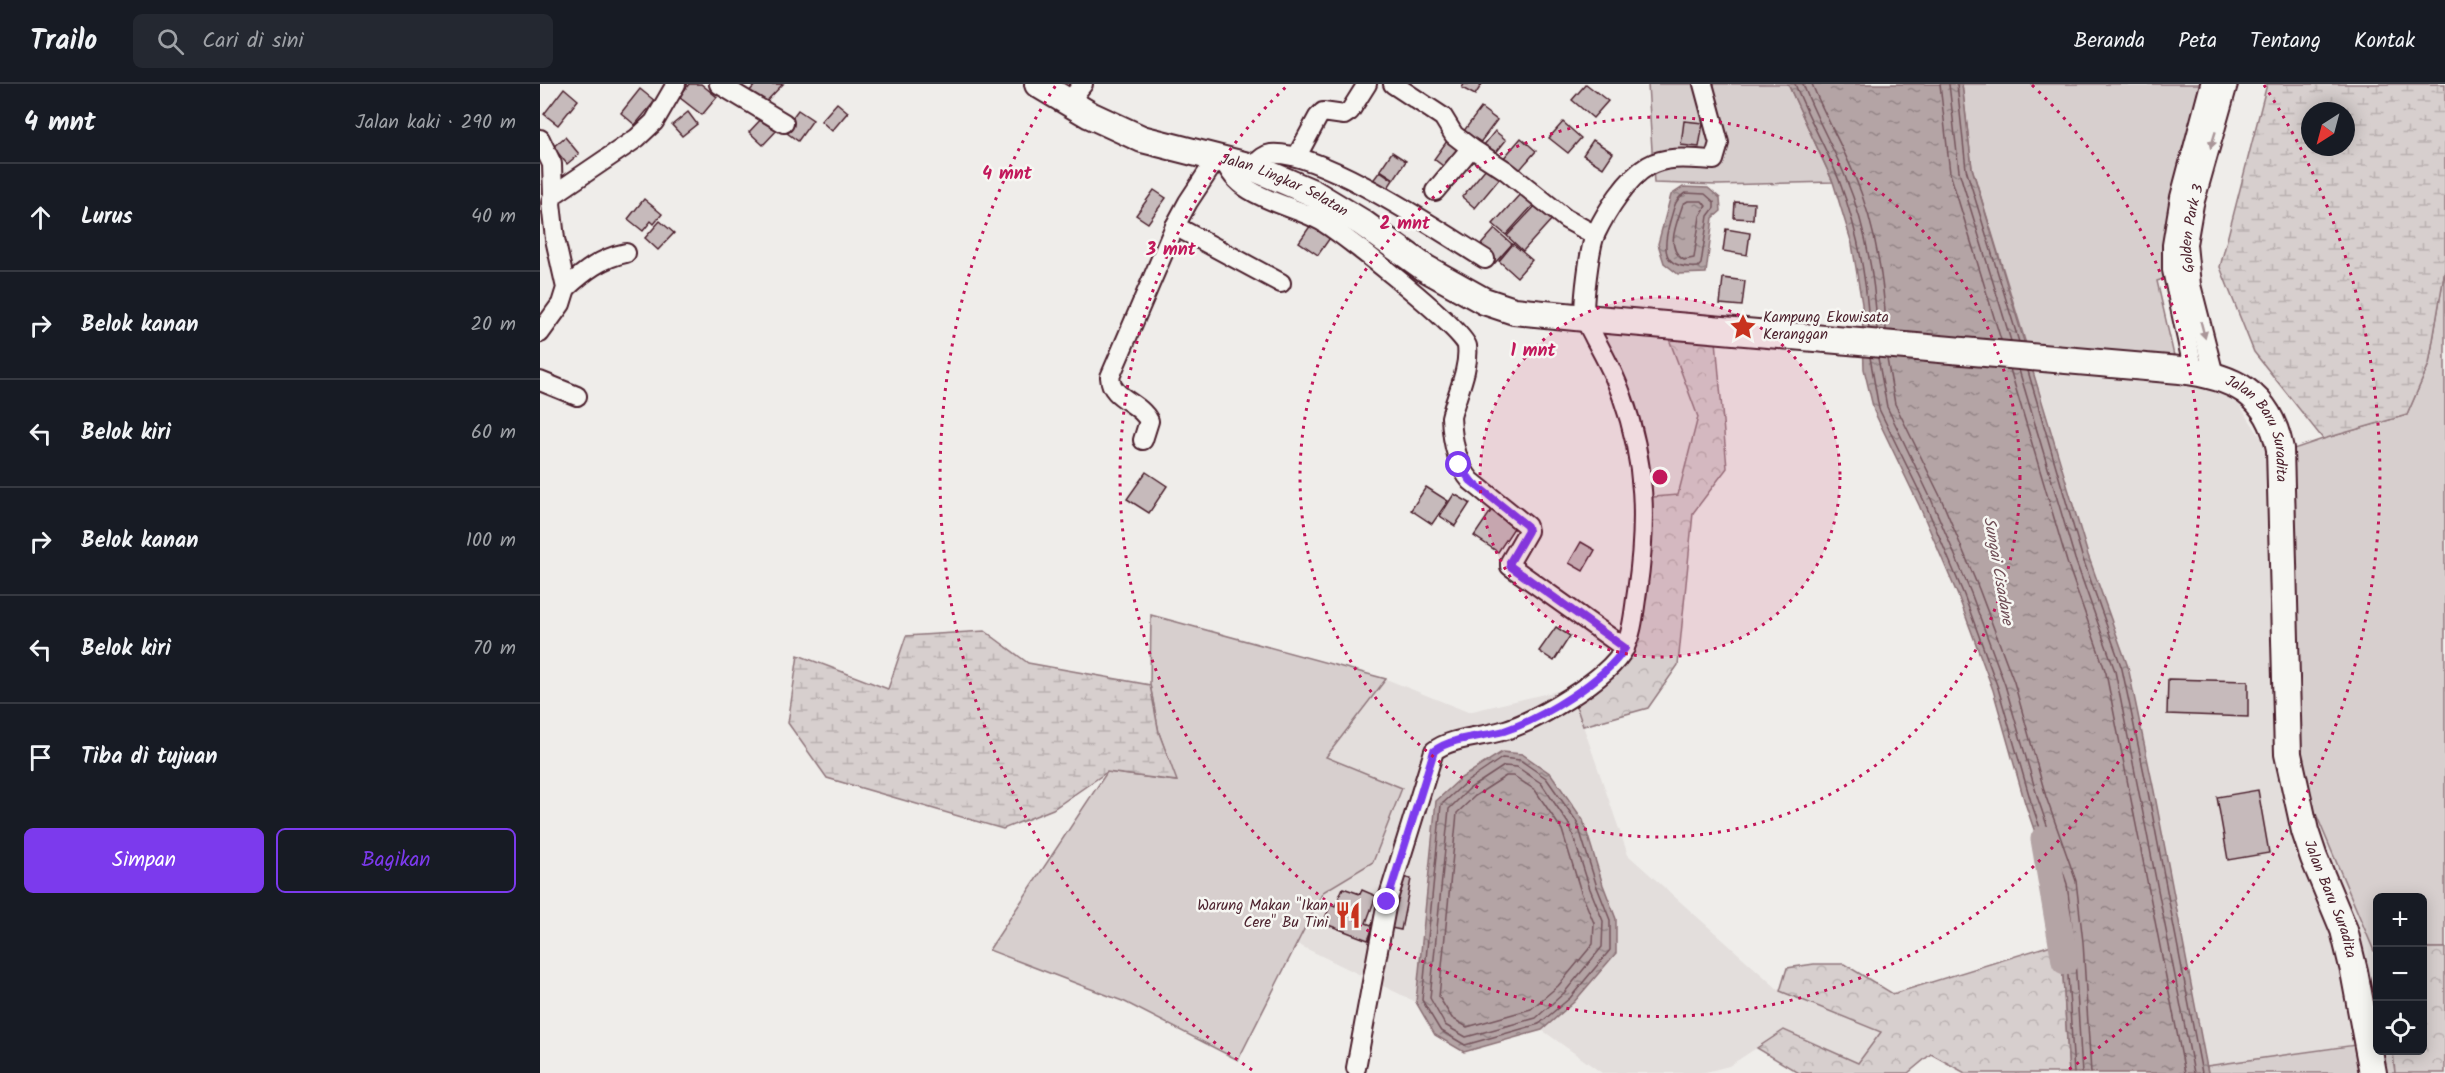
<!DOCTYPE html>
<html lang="id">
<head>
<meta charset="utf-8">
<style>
  :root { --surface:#171b24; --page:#242831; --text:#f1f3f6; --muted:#9ea1a6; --line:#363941; --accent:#7c3aed }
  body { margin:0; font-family:Kalam,sans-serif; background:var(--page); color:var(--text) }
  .controls { position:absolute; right:18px; bottom:18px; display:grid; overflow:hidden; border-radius:9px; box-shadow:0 3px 15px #0003 }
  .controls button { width:54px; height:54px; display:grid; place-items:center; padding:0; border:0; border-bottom:2px solid var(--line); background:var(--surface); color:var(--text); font:30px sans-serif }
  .compass { position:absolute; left:1761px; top:18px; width:54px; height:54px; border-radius:50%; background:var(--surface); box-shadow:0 3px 15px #0003; rotate:216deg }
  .stop { position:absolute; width:18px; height:18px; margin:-14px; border:4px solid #7c3aed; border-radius:50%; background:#fff }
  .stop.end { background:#7c3aed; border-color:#fff; box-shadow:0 2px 6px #0008 }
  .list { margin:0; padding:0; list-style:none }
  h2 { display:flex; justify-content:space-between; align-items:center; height:78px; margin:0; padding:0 24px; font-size:26px }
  h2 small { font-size:20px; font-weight:400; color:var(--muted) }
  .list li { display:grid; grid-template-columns:39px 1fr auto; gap:18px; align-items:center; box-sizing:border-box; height:108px; padding:0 24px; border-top:2px solid var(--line) }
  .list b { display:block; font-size:22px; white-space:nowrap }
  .list em { font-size:20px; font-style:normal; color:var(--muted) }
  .actions { display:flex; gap:12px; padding:18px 24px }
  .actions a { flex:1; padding:14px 0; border:2px solid var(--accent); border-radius:9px; text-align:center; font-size:21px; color:var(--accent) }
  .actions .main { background:var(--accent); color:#fff }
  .icon { flex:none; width:33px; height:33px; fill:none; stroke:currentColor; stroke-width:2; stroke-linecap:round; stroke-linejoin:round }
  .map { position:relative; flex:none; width:1905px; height:989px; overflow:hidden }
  header { display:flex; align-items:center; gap:36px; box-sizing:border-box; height:84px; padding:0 30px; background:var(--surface); border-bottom:2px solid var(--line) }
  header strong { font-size:28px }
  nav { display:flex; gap:33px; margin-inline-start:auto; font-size:21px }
  .search { width:420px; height:54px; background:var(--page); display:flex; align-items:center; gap:15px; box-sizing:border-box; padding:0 21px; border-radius:9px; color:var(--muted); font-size:22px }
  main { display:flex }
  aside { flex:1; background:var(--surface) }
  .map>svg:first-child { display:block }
</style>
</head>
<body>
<header>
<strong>Trailo</strong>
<div class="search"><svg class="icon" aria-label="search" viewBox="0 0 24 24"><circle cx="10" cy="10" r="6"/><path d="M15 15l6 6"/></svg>Cari di sini</div>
<nav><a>Beranda</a><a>Peta</a><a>Tentang</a><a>Kontak</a></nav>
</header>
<main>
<aside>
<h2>4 mnt<small>Jalan kaki · 290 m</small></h2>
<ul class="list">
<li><svg class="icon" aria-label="ahead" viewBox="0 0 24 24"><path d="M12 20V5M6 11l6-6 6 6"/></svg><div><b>Lurus</b></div><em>40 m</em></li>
<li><svg class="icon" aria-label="right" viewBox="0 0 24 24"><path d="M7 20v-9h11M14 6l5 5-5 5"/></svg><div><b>Belok kanan</b></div><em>20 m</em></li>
<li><svg class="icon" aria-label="left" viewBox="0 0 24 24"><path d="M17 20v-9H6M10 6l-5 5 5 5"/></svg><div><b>Belok kiri</b></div><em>60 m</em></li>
<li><svg class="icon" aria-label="right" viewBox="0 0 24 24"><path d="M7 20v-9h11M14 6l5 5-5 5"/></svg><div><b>Belok kanan</b></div><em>100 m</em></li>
<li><svg class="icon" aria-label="left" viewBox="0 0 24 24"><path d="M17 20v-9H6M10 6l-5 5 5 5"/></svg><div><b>Belok kiri</b></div><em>70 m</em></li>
<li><svg class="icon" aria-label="arrive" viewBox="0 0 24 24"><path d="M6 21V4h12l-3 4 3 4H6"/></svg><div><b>Tiba di tujuan</b></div></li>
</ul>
<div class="actions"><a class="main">Simpan</a><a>Bagikan</a></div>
</aside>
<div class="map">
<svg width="1905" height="989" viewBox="0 0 1905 989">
  <defs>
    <pattern id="forest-crowns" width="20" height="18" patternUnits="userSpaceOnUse" patternTransform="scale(1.5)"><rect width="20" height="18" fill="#d7cfce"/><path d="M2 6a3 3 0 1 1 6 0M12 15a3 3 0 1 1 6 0" fill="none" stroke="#bab1b1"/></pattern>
    <pattern id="wetland-marsh" width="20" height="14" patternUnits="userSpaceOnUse" patternTransform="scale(1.5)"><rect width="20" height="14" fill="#d7cfce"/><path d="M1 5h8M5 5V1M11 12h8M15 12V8" fill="none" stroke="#bab1b1"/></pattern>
    <pattern id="water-ripples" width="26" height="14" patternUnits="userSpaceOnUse" patternTransform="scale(1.5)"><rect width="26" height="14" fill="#b4a4a5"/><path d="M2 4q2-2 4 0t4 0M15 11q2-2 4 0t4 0" fill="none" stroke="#948587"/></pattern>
  </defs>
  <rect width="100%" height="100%" fill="#efedea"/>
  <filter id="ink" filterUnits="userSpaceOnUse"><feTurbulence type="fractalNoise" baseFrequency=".0167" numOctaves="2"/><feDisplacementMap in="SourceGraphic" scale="12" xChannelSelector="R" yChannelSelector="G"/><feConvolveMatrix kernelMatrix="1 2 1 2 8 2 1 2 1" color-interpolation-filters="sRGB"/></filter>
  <g filter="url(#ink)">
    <g fill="#e3dedc">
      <path d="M1046 234 1125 244 1158 333 1138 411 1101 414 1103 372Z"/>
      <path d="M1490 273 1689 305 1733 372 1740 645 1834 867 1838 882 1837 958 1667 982 1588 583 1548 471Z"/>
      <path d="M846 595 928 628 1030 604 1088 771 1240 907 1342 947 1318 979 1244 946 1189 982 1162 989H1062L1002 946 1034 918 1076 835 1011 690 982 670 961 668 896 717 876 918 757 860 783 808 833 778 862 704 786 673Z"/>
    </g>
    <g fill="#d7cfce" stroke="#90777c" stroke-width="1.5">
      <path d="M1108 0H1248L1293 98 1177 101 1114 99Z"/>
      <path d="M1422 0H1663L1629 193 1617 197 1635 276 1490 273 1432 84Z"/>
      <path d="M1905 185V864H1883L1882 814H1838L1837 867H1834L1740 645 1733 372 1783 355 1867 331 1889 280Z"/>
      <path d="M611 531 846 595 786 673 862 704 833 778 783 808 698 976 585 918 449 866 567 688 636 697 619 649 610 601Z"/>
      <path d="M1837 958 1838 966 1853 967 1855 989H1668L1667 982Z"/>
    </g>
    <g fill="url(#forest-crowns)" stroke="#90777c" stroke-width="1.5">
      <path d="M1174 233 1187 384 1153 429 1138 581 1108 624 1043 642 1030 604 1090 572V492L1101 414 1138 411 1158 333 1125 244Z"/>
      <path d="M1521 858 1529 989H1425L1391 970 1368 989H1259L1217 964 1244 946 1318 979 1341 948 1240 907 1247 884 1274 880H1304L1353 910Z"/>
      <path d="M1883 864H1905V989H1855L1853 967 1882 966Z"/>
    </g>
    <g fill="url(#wetland-marsh)" stroke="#90777c" stroke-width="1.5" fill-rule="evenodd">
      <path d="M1727 0H1905V185L1889 280 1867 331 1783 355 1714 268 1680 183ZM1770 27H1806V63H1770Z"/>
      <path d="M445 547 488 579 610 601 619 649 637 697 567 688 513 725 463 745 287 694 248 639 258 571 348 605 366 552Z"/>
    </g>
    <g fill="url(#water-ripples)" stroke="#8a6f74" stroke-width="1.5">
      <path d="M1248 0H1422L1432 84 1548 471 1588 583 1614 707 1668 989H1529L1521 860 1514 804 1485 719 1453 606 1419 514 1379 421 1334 327 1324 285 1322 220 1312 160 1293 98Z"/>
      <path d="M1143 103 1168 104 1180 114 1181 127 1173 134 1166 189 1138 190 1124 179 1118 160 1131 111Z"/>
      <path d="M962 668 982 670 1011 690 1043 736 1063 801 1076 835V869L1034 918 1002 946 924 968 895 951 876 918 896 717 921 694Z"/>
    </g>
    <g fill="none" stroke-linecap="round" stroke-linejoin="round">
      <g stroke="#74545c" stroke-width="1.5">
        <path d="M1255 0C1268 33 1286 64 1299 96 1317 144 1327 194 1329 245"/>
        <path d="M1263 0C1275 32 1292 61 1305 92 1325 140 1335 194 1337 245"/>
        <path d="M1272 0C1284 30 1300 58 1313 88 1334 137 1344 193 1346 246"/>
        <path d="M1400 0 1410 89 1461 256"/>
        <path d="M1409 0 1419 87 1471 257"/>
        <path d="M1417 0 1426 85 1479 258"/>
        <path d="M1145 109 1165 110 1174 118V124L1168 132 1161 180 1158 183C1122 185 1122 166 1130 137 1134 125 1134 116 1145 109Z"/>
        <path d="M1148 117H1162L1166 122 1160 132 1154 174 1144 176C1124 164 1137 139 1143 120Z"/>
        <path d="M1330 273 1339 325 1385 419 1424 511 1458 604 1491 718 1520 802 1526 859 1534 989"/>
        <path d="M1338 274 1347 323 1391 415 1431 509 1465 601 1498 715 1527 800 1534 859 1542 989"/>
        <path d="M1347 275 1355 320 1400 412 1439 505 1474 598 1506 713 1536 797 1543 858 1551 989"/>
        <path d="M1470 285 1527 478 1566 589 1645 989"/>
        <path d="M1479 286 1535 475 1575 587 1654 989"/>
        <path d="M1488 287 1542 472 1582 585 1608 708 1662 989"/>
        <path d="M962 674 980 676 1006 694 1037 738 1057 803 1070 836V866L1030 914 999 940 925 961 900 946 882 916 901 721 925 699Z"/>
        <path d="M964 682 977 683 1001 699 1030 742 1050 805 1063 837 1062 863 1024 909 996 934 926 953 905 941 890 914 909 725 929 705Z"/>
        <path d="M966 692H974L995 706 1022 746 1041 808 1054 839 1053 860 1018 902 991 925 927 943 912 934 899 913 917 729 935 712Z"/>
      </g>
      <path stroke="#b4a4a5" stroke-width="27" d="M1504 755 1525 877"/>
    </g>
    <g fill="#c6babb" stroke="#4a1f2b" stroke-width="1.5">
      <path d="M149 0H161L177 13 162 31 139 13Z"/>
      <path d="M216 0H243L221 23 207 10Z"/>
      <path d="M924 0H942L935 11 922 4Z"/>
      <path d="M1046 0 1068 17 1053 34 1032 16Z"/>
      <path d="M24 4 38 16 18 41 4 30Z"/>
      <path d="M100 5 115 17 95 41 81 29Z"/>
      <path d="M297 19 308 28 292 47 281 37Z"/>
      <path d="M941 24 957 36 936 64 920 52Z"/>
      <path d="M258 26 273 36 258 57 243 46Z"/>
      <path d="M148 28 157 40 142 52 132 41Z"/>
      <path d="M225 31 239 44 223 61 209 48Z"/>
      <path d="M1144 37 1163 39 1159 63 1141 61Z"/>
      <path d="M1023 38 1041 54 1028 69 1009 54Z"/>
      <path d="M955 47 966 56 951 75 940 66Z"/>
      <path d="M25 53 39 70 27 80 13 63Z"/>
      <path d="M981 54 996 67 977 89 962 76Z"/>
      <path d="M1053 56 1073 69 1063 84 1043 71Z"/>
      <path d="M907 57 924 69 911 88 894 75Z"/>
      <path d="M852 68 866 77 854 95 840 86Z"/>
      <path d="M951 78 964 89 935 124 922 113Z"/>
      <path d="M840 87 853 96 843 111 829 102Z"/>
      <path d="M614 106 626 114 608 139 596 131Z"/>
      <path d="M982 108 995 119 966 151 953 140Z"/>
      <path d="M104 115 122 130 114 140 111 137 103 147 88 135Z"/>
      <path d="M1195 118 1214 119 1213 135 1194 134Z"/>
      <path d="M997 120 1013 134 983 167 967 152Z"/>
      <path d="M120 137 134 149 118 166 105 154Z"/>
      <path d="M773 138 792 151 778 171 759 158Z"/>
      <path d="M955 145 972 160 955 179 938 164Z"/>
      <path d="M1186 145 1210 149 1207 171 1183 167Z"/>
      <path d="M973 160 992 176 977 193 959 177Z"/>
      <path d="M1183 194 1205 197 1202 222 1180 220Z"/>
      <path d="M606 388 627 402 609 429 587 415Z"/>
      <path d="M886 403 908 417 892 440 871 426Z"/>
      <path d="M914 410 930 419 915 442 900 432Z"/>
      <path d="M953 424 967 434 965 437 974 444 958 468 934 452Z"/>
      <path d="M1041 458 1055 466 1043 487 1029 479Z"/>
      <path d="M1016 543 1030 552 1014 577 999 567Z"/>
      <path d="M1628 595 1708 597V633L1627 630Z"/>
      <path d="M1718 706 1729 769 1688 776 1677 713Z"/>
      <path d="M857 792 871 795 861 846 846 843Z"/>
      <path d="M803 804 820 810 822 806 836 812 826 839 834 842 828 856 783 839 791 820 795 822Z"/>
    </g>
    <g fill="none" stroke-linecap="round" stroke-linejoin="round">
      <defs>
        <g id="street">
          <path d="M179 0 244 39"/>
          <path d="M853 0 903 33 914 51 931 64 965 86 1026 135 1055 151"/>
          <path d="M528 19 543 0"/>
          <path d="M0 55 12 80 13 111 11 119 15 155 26 204 21 220 0 249"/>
          <path d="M757 72 778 33 783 28 804 31 810 27 827 0"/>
          <path d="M684 75C697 115 749 119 781 137 802 149 924 245 927 262 930 284 916 312 911 333 912 356 916 380 931 397L987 442 988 447 970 478V482L1085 564"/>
          <path d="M712 83C718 78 723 71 731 70 780 66 900 147 945 175"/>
          <path d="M895 107 931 64"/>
          <path d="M13 111 97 54 114 38 136 0"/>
          <path d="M635 142 741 199"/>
          <path d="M26 204C45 187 61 174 86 169"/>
          <path d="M1654 288 1632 186V161L1640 113 1670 0"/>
          <path id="s1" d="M1674 291 1651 201 1647 160 1654 120 1688 0"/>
          <path d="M0 297 37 312"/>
          <path d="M603 356 609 337C599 317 571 315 570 293L635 142 648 118 677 74"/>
          <path d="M816 984 847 818 894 667C910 654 941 653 962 647 995 638 1068 595 1084 565 1093 548 1094 527 1097 508 1107 439 1106 378 1082 312 1075 292 1065 273 1055 255 1052 248 1047 241 1045 234 1042 222 1050 160 1056 149 1066 128 1087 94 1108 82 1127 71 1152 75 1174 76L1179 59 1163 0"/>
        </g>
        <g id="secondary">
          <path id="s2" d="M498 0 550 31 602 55 712 83 773 109 821 138 885 184 944 217 974 227 1045 234 1640 286C1693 292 1729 309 1740 365L1748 670 1765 747 1774 774 1804 846 1814 887 1833 989"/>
        </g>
      </defs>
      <use href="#street" stroke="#4a1f2b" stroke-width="22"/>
      <use href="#secondary" stroke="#4a1f2b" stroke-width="30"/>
      <use href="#street" stroke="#f6f6f2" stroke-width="18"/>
      <use href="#secondary" stroke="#f6f6f2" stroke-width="26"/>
    </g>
    <defs><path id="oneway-solid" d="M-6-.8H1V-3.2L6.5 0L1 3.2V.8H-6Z" transform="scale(1.5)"/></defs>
    <g fill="#a99598">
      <use href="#oneway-solid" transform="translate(1673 56) rotate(107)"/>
      <use href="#oneway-solid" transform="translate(1663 246) rotate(75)"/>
    </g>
  </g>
  <g fill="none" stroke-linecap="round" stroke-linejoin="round" filter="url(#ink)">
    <path stroke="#7c3aed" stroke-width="8" d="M847 818 894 667C912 653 942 653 964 647 1001 635 1064 597 1085 564L970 482V478L988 447 987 442 931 397 919 381"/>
  </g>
  <circle cx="1120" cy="393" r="180" fill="#c2185b" fill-opacity=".12"/>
  <g fill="none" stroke="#c2185b" stroke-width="3" stroke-dasharray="3 6">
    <circle cx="1120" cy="393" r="180"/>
    <circle cx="1120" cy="393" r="360"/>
    <path d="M1492 1A540 540 0 1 1 748 1"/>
    <path d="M712 986A720 720 0 0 1 516 1M1724 1A720 720 0 0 1 1528 986"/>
  </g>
  <defs>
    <symbol id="sight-bare" viewBox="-9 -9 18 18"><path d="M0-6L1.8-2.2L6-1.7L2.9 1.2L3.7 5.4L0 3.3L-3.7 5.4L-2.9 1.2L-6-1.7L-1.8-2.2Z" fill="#c8321e" stroke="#f6f6f2" stroke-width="2.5" paint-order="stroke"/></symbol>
    <symbol id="restaurant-bare" viewBox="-9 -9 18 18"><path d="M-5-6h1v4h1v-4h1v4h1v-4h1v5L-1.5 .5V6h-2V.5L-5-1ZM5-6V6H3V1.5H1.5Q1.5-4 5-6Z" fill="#c8321e" stroke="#f6f6f2" stroke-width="2.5" paint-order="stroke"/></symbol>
  </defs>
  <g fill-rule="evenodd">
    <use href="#sight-bare" x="1184" y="224" width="38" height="38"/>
    <use href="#restaurant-bare" x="789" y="812" width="38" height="38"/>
  </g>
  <g text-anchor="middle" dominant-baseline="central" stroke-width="5" stroke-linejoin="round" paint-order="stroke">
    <g font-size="15" fill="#4a1f2b" stroke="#f6f6f2">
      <text stroke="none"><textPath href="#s2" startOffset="268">Jalan Lingkar Selatan</textPath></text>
      <text stroke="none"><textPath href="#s1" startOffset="150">Golden Park 3</textPath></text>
      <text stroke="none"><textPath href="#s2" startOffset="1310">Jalan Baru Suradita</textPath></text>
      <text stroke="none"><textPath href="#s2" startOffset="1796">Jalan Baru Suradita</textPath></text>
    </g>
    <g font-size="15" fill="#4a1f2b" stroke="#f6f6f2" text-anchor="start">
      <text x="1223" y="234">Kampung Ekowisata<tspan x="1223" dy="17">Keranggan</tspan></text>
      <text x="788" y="822" text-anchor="end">Warung Makan "Ikan<tspan x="788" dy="17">Cere" Bu Tini</tspan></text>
    </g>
    <g font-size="16" font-style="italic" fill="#6f4e56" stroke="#f6f6f2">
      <text transform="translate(1458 487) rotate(80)">Sungai Cisadane</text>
    </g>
  </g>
  <circle cx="1120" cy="393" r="9" fill="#c2185b" stroke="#f6f6f2" stroke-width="3"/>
  <g font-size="18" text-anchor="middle" font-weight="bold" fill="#c2185b" stroke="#f6f6f2" stroke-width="5" stroke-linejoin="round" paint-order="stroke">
    <text x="467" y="95">4 mnt</text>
    <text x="865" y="145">2 mnt</text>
    <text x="631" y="171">3 mnt</text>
    <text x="993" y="272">1 mnt</text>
  </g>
</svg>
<div class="controls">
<button>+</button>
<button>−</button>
<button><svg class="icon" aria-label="locate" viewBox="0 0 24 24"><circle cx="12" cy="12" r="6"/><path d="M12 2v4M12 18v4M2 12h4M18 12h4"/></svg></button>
</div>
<svg class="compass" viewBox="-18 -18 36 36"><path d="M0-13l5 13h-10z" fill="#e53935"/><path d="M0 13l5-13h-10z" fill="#9ea1a6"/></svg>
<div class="stop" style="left:919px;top:381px"></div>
<div class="stop end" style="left:847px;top:818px"></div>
</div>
</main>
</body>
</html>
